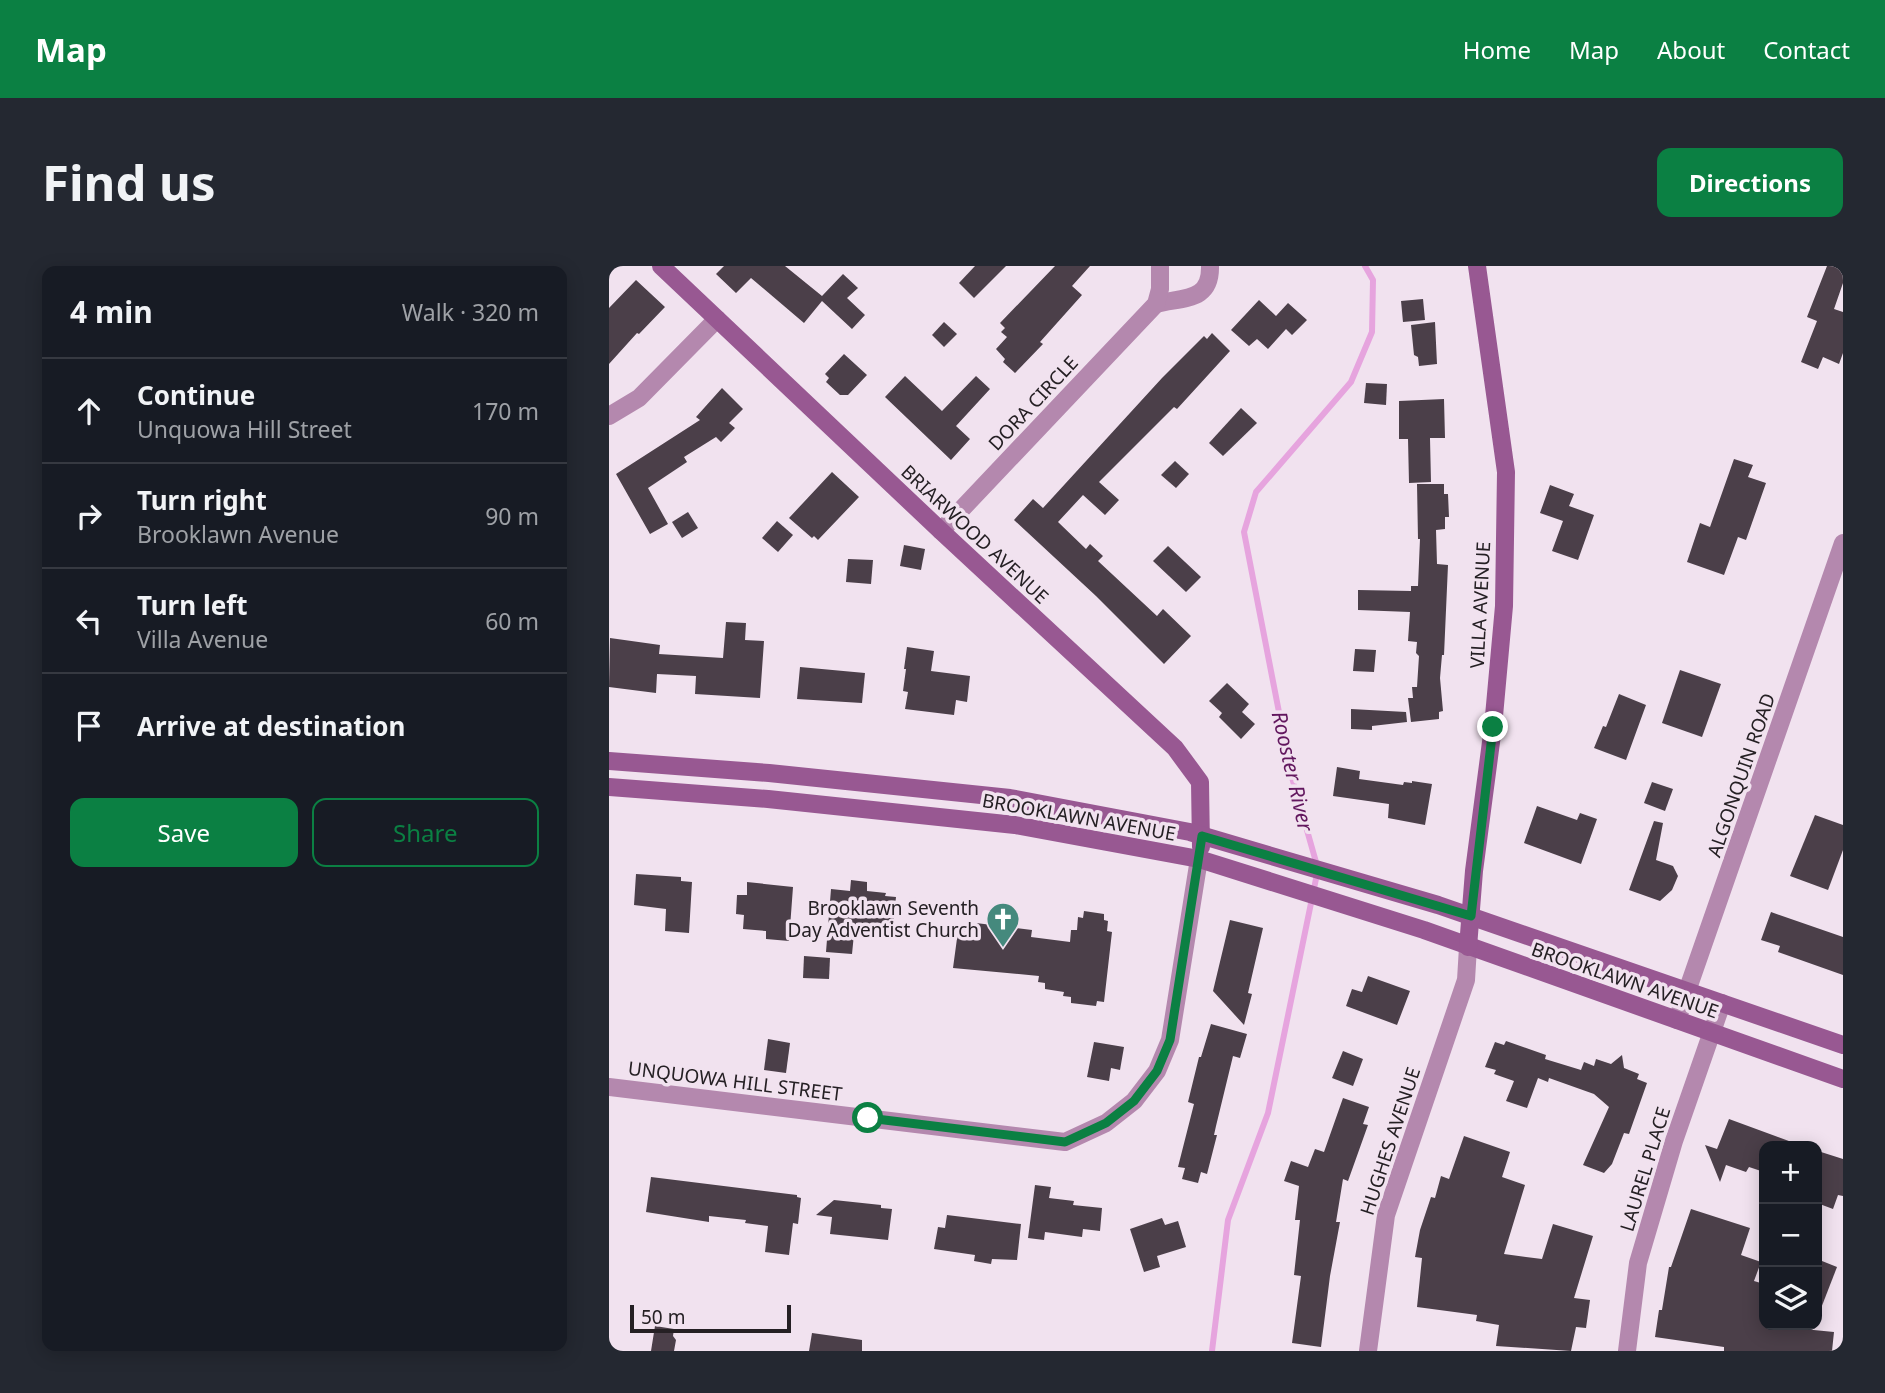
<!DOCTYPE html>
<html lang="en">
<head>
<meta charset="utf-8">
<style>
  :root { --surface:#171b24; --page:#242831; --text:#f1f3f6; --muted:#9ea1a6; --line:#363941; --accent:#0b8043 }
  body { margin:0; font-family:"Noto Sans",sans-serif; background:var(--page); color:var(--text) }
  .controls { position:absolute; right:21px; bottom:21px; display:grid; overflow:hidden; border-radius:14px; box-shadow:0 4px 18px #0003 }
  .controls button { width:63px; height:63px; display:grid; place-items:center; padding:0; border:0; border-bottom:2px solid var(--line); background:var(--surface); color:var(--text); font:35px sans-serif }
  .scale { position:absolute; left:21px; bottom:18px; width:161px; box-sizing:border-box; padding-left:7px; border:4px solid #252024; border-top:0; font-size:19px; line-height:24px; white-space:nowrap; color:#252024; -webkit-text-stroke:5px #f1e2ef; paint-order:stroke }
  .stop { position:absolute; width:21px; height:21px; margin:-16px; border:5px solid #0b8043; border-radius:50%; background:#fff }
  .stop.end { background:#0b8043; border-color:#fff; box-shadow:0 2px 7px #0008 }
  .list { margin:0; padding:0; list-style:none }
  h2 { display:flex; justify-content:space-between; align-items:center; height:91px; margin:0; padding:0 28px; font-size:30px }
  h2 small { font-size:23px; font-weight:400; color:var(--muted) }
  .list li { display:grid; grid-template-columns:46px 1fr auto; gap:21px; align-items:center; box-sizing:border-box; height:105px; padding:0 28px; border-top:2px solid var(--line) }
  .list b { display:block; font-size:26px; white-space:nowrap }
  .list p { margin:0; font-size:23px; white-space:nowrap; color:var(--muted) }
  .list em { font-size:23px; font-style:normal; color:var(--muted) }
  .actions { display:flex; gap:14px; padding:21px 28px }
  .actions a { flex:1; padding:16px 0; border:2px solid var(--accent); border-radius:14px; text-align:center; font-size:24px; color:var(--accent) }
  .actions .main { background:var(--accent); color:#fff }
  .icon { flex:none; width:38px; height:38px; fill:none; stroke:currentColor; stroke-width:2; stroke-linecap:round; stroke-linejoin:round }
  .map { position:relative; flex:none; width:1234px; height:1085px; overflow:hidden; border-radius:14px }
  header { display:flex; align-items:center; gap:42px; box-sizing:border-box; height:98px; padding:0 35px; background:var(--accent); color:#fff }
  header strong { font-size:33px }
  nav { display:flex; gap:38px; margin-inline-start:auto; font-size:24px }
  .intro { display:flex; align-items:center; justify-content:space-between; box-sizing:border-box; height:168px; padding:0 42px }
  h1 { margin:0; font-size:49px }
  .button { padding:18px 32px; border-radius:14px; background:var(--accent); color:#fff; font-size:24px; font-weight:700 }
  main { display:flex; gap:42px; padding:0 42px }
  aside { flex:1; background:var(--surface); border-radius:14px; box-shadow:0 4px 18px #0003 }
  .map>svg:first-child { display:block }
</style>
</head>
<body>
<header>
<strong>Map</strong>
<nav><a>Home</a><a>Map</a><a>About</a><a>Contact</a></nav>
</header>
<div class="intro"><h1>Find us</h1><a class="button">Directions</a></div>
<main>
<aside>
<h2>4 min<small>Walk · 320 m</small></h2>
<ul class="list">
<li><svg class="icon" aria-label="ahead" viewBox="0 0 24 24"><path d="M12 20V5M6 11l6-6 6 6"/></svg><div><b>Continue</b><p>Unquowa Hill Street</p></div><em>170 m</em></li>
<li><svg class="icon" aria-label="right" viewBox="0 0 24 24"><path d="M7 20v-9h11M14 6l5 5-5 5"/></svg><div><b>Turn right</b><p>Brooklawn Avenue</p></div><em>90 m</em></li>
<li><svg class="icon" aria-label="left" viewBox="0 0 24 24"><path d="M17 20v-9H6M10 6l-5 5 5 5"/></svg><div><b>Turn left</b><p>Villa Avenue</p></div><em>60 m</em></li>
<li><svg class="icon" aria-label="arrive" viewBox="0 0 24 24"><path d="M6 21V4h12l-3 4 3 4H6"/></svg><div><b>Arrive at destination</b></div></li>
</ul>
<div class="actions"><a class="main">Save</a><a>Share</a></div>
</aside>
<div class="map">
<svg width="1234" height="1085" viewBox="0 0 1234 1085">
  <rect width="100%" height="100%" fill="#f1e2ef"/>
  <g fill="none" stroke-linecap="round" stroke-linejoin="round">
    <path stroke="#e6a4de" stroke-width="6" d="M603 1085 619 954 659 847 709 603 682 508 635 266 647 226 742 116 763 66 764 14 756 0"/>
  </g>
  <g fill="#4b3f49">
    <path d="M115 0H176L213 30 234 8 249 22 238 32 256 49 243 63 213 35 195 57 142 12 127 27 107 8Z"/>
    <path d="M366 0H397L365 32 350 17Z"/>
    <path d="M446 0H481L463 20 473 29 431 76 434 78 406 107 394 96 396 93 387 83 398 71 392 66 396 62 391 57Z"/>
    <path d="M1218 0H1234V17L1225 43 1234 46V87L1230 98 1214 91 1209 103 1192 96 1208 55 1198 51Z"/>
    <path d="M27 14 56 41 30 68 28 67 0 98V42Z"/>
    <path d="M814 33 816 54 794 56 792 35Z"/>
    <path d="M650 34 667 50 679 37 698 54 683 69 677 63 659 83 648 73 640 80 622 64Z"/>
    <path d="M335 56 348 68 335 81 323 69Z"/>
    <path d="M826 56 828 98 810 100 809 91 805 89 802 59Z"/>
    <path d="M603 67 621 85 568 143 565 141 490 216 510 234 496 249 474 229 449 256 477 283 481 278 494 290 489 295 548 350 554 343 582 370 555 398 487 330 405 254 424 233 434 242 553 112 595 70 598 73Z"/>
    <path d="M235 88 258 109 239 129H231L217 116 220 112 216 108Z"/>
    <path d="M296 110 333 145 367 110 381 123 347 160 361 173 342 194 276 131Z"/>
    <path d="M757 117 778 118 777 139 755 137Z"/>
    <path d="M113 122 134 143 120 157 126 162 112 176 107 171 75 191 78 196 39 222 59 258 41 268 7 208 91 154 87 151Z"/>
    <path d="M835 133 836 172H821L822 216 800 217 799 173H790V135Z"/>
    <path d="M632 142 648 157 614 190 600 177Z"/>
    <path d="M1125 193 1144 199 1139 211 1157 217 1137 274 1129 271 1115 309 1078 296 1091 257 1101 261Z"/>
    <path d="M566 195 580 208 567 222 552 209Z"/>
    <path d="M223 206 250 231 209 274 205 270 203 272 180 252Z"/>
    <path d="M808 218H835V228H839L840 251H836V263L827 264 828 298 839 299 835 389H833L831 412 834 445 830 446V453L802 456 799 432H804L803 421H808L810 390 807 387 808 376 799 375 801 346 749 344V324L802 325V320H809L811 273H809Z"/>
    <path d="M941 219 965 228 960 240 985 249 969 294 943 285 954 255 931 247Z"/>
    <path d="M79 246 89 262 73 272 63 256Z"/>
    <path d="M168 255 184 269 169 286 153 272Z"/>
    <path d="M295 279 316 283 312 304 291 300Z"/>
    <path d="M559 280 592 311 577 326 544 295Z"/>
    <path d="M239 293 264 294 262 318 237 316Z"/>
    <path d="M117 356 137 357 136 374 155 375 151 432 86 428 87 410 48 408 47 427 0 421 1 372 51 379 50 388 114 392Z"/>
    <path d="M298 381 325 385 322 405 361 410 358 436 347 434 345 449 296 443 299 426 294 425 297 403H295Z"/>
    <path d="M746 383 767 384 765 406 744 405Z"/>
    <path d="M191 401 256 407 253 437 188 433Z"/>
    <path d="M1071 404 1112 418 1093 471 1053 457Z"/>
    <path d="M618 417 640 438 633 446 646 458 632 473 610 451 613 447 600 435Z"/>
    <path d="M1010 428 1037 439 1017 494 985 482 994 460 997 461Z"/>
    <path d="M742 443 797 446 798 456 763 460V464L742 463Z"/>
    <path d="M728 501 751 505 750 513 794 519 795 516 803 517V515L823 518 816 559 779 552 780 538 724 530Z"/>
    <path d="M1043 516 1064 523 1056 545 1035 537Z"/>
    <path d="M928 540 968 554 971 547 988 553 972 598 915 577Z"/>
    <path d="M1206 549 1234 559V584L1219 624 1181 610Z"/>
    <path d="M1045 555 1054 557 1047 594 1064 600 1069 610 1063 624 1051 635 1020 624Z"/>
    <path d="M27 608 72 611V615L83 616 80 667 56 665 57 643 25 639Z"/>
    <path d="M242 614 258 616V625L277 627 276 630 287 631 284 660 258 661V669L245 668 243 688 217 686 222 623 241 625Z"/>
    <path d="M138 616 184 621 180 675 157 673V665L134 663 135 649 127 648 128 629H138Z"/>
    <path d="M475 645 495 648V654L499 655 498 665 503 666 495 736 488 735 487 740 462 737V731L454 730 455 726 436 723V717L429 716 430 710 344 702 349 665 366 667 367 657 423 664 422 671 461 676 462 664H468L469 651 474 652Z"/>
    <path d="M1162 646 1234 671V709L1169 686 1171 680 1152 674Z"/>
    <path d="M621 654 654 662 639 727 643 728 635 759 604 725Z"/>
    <path d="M195 690 221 692 220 713 194 712Z"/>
    <path d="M759 710 801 725 788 759 737 740 743 723 753 726Z"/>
    <path d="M602 758 638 768 631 792 624 790 607 860 605 869H608L598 908 592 906 589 917 573 913 576 902 569 901 585 838 579 836 590 791H592Z"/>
    <path d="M159 773 181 777 177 807 155 804Z"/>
    <path d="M897 775 937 789 936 793 972 804 975 796 985 800 987 793 1002 798 1013 789 1015 802 1030 808 1028 813 1038 817 1020 868 1015 867 1003 898 995 907 974 899 1000 841 985 828 940 812 939 816 929 812 918 842 897 835 905 815 885 808 887 804 876 801 886 776 895 779Z"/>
    <path d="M485 776 515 781 511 804 502 802 500 815 478 811Z"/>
    <path d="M734 785 754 793 744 820 723 812Z"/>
    <path d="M734 832 760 841 754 858 759 859 739 915 734 913 727 956H731L721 1010 712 1081 683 1077 692 1010 685 1009 691 954H686L690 920 675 915 682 895 699 901 706 883 715 886Z"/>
    <path d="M1120 853 1188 878V880H1155V906L1140 901 1137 906 1117 899 1111 916 1096 879 1108 883Z"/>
    <path d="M855 870 901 886 893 911 916 919 895 988 933 993 944 958 984 970 965 1032 981 1034 977 1062 967 1061 962 1085 887 1080 890 1059 867 1055 868 1049 808 1041 813 992 806 991 811 964 822 931 826 932 832 910 840 913Z"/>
    <path d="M1212 886 1234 893V930L1229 929 1224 943 1208 937V899Z"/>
    <path d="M42 911 188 929V931L192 932 189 958 184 957 180 989 156 986 159 960 136 957 137 954 100 950V956L37 946Z"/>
    <path d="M426 919 442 921 440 932 465 935 464 939 493 942 491 965 474 963 473 971 436 966 435 974 419 972Z"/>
    <path d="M225 934 272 939V942L283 943 279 974 221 968 223 951 207 949Z"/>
    <path d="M1082 943 1141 962 1132 989 1152 996 1145 1015 1155 1018V1059L1225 1066 1223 1085H1115V1081L1046 1071 1050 1044H1053L1060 1001H1062Z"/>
    <path d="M338 949 412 958 408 994 383 993 382 998 365 995 366 989 325 983 329 961 336 962Z"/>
    <path d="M553 952 556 959 569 955 577 981 548 990 551 1001 535 1006 521 963Z"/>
    <path d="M1208 993 1228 1001 1209 1050H1208Z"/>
    <path d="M46 1060 65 1063 64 1070 67 1074 65 1085H42Z"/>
    <path d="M203 1067 253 1074V1085H200Z"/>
  </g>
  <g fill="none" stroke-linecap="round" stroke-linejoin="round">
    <g stroke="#b488ae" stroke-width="18">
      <path d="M547 38C574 31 602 36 601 0"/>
      <path d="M0 150 30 132 108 53"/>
      <path d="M332 265 547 38 551 23V0"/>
      <path d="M1068 754 1234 277"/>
      <path d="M0 821 456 876 497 857 525 835 548 805 561 774 590 593"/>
      <path d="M759 1085 777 949 857 714 859 681"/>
      <path d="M1018 1085 1029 997 1065 875 1113 737"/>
    </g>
    <g stroke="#985892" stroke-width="18">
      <path d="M52 0 332 265 566 482 591 516 592 581"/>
      <path d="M0 495 160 507 401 532 581 566 829 639 1234 779"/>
      <path d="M0 521 159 533 406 559 590 593 815 664 1234 813"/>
      <path d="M859 681 865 605 884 461 895 340 897 206 868 0"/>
    </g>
  </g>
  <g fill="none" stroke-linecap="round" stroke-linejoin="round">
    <path stroke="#0b8043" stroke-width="9" d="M259 852 456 876 497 857 525 835 548 805 561 774 593 570 862 650 884 461"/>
  </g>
  <defs>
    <symbol id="church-pin" viewBox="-11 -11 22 30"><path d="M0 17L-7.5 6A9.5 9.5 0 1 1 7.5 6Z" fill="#45897d" stroke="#f1e2ef"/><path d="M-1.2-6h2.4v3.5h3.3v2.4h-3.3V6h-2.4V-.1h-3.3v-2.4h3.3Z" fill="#fff"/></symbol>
  </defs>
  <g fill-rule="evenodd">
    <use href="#church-pin" x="375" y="634" width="38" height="52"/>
  </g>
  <g text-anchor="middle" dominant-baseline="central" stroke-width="7" stroke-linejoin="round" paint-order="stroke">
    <g font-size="19" fill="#252024" stroke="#f1e2ef">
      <text transform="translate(424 137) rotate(-47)">DORA CIRCLE</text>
      <text transform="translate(366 268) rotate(43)">BRIARWOOD AVENUE</text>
      <text transform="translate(871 339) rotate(-87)">VILLA AVENUE</text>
      <text transform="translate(1132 509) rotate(-71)">ALGONQUIN ROAD</text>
      <text transform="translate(470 551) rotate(10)">BROOKLAWN AVENUE</text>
      <text transform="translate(1016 714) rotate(19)">BROOKLAWN AVENUE</text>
      <text transform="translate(126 815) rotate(7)">UNQUOWA HILL STREET</text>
      <text transform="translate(781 875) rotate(-72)">HUGHES AVENUE</text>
      <text transform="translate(1036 903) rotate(-73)">LAUREL PLACE</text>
    </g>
    <g font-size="19" fill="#252024" stroke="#f1e2ef" text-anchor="end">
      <text x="370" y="642">Brooklawn Seventh<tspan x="370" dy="22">Day Adventist Church</tspan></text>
    </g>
    <g font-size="21" font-style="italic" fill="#62175e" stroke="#f1e2ef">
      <text transform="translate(684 505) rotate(77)">Rooster River</text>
    </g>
  </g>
</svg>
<div class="controls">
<button>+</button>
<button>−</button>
<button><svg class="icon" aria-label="layers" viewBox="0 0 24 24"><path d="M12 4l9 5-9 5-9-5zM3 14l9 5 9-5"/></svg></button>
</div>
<div class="scale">50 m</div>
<div class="stop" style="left:259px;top:852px"></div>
<div class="stop end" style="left:884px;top:461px"></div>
</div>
</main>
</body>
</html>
